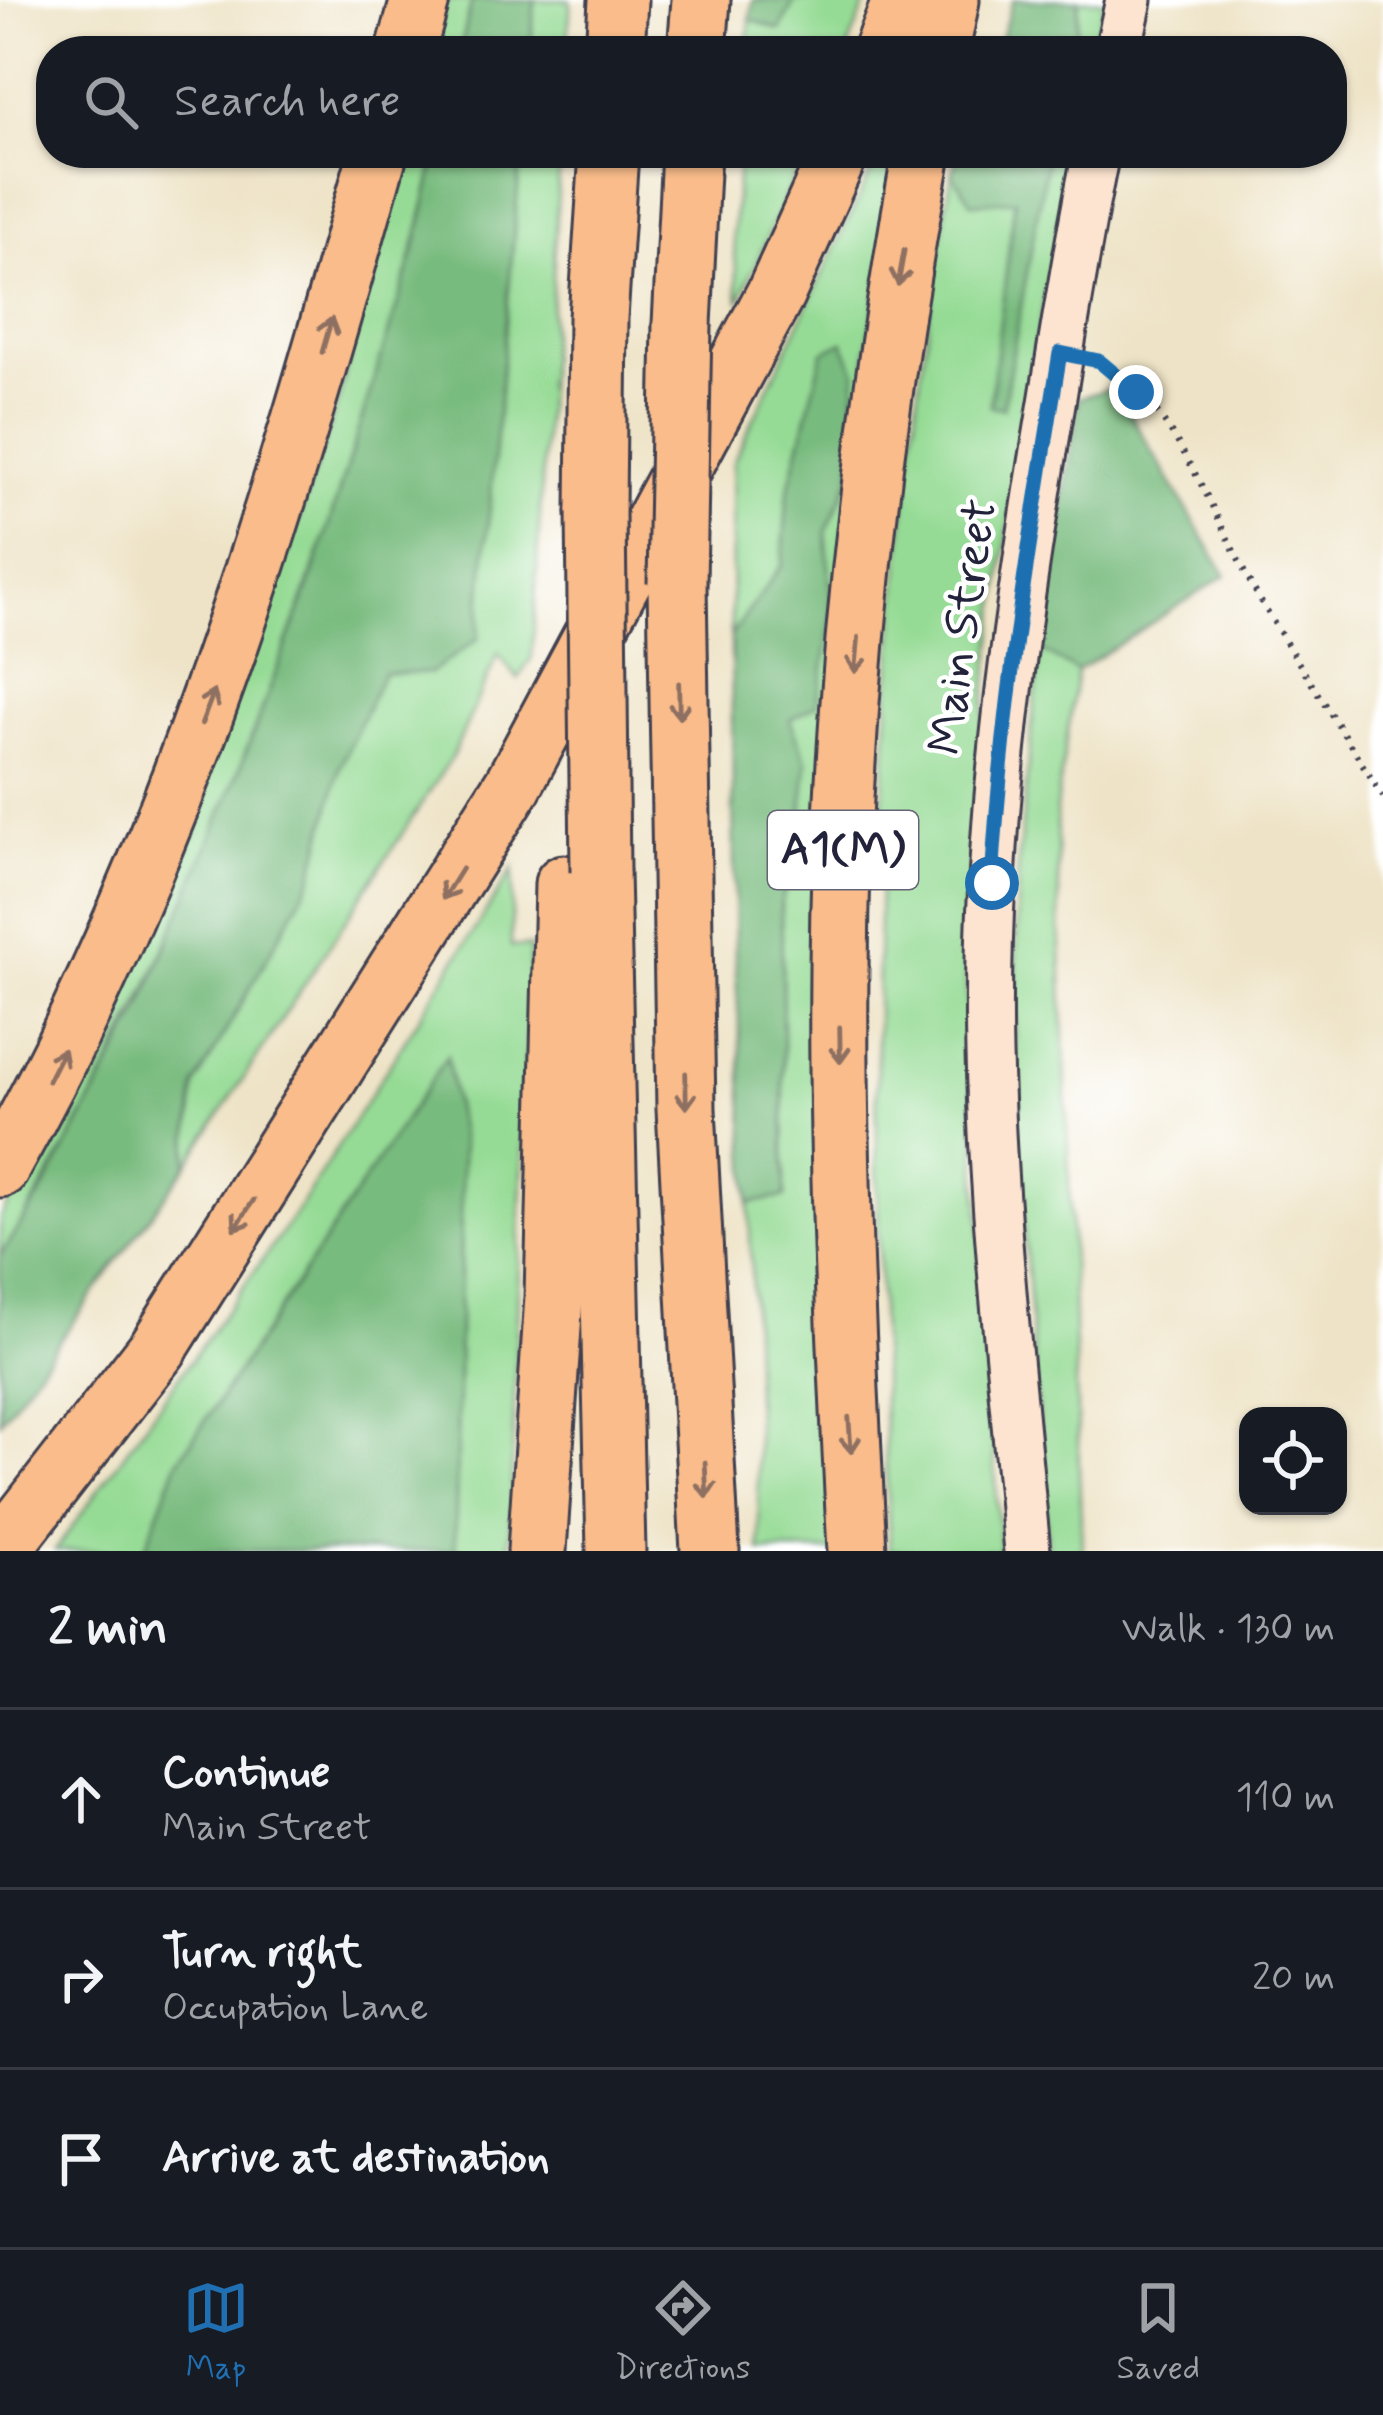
<!DOCTYPE html>
<html lang="en">
<head>
<meta charset="utf-8">
<style>
  :root { --surface:#171b24; --page:#20242c; --text:#f1f3f6; --muted:#9ea1a6; --line:#363941; --accent:#1f6fb2 }
  body { margin:0; font-family:Mynerve,sans-serif; background:var(--page); color:var(--text) }
  .controls { position:absolute; right:36px; bottom:36px; display:grid; overflow:hidden; border-radius:24px; box-shadow:0 3px 9px #0004 }
  .controls button { width:108px; height:108px; display:grid; place-items:center; padding:0; border:0; border-bottom:3px solid var(--line); background:var(--surface); color:var(--text); font:60px sans-serif }
  .stop { position:absolute; width:36px; height:36px; margin:-27px; border:9px solid #1f6fb2; border-radius:50%; background:#fff }
  .stop.end { background:#1f6fb2; border-color:#fff; box-shadow:0 3px 12px #0008 }
  .list { margin:0; padding:0; list-style:none }
  h2 { display:flex; justify-content:space-between; align-items:center; height:156px; margin:0; padding:0 48px; font-size:51px }
  h2 small { font-size:39px; font-weight:400; color:var(--muted) }
  .list li { display:grid; grid-template-columns:78px 1fr auto; gap:36px; align-items:center; box-sizing:border-box; height:180px; padding:0 48px; border-top:3px solid var(--line) }
  .list b { display:block; font-size:45px; white-space:nowrap }
  .list p { margin:0; font-size:39px; white-space:nowrap; color:var(--muted) }
  .list em { font-size:39px; font-style:normal; color:var(--muted) }
  .icon { flex:none; width:66px; height:66px; fill:none; stroke:currentColor; stroke-width:2; stroke-linecap:round; stroke-linejoin:round }
  .map { position:relative; flex:none; width:1383px; height:1551px; overflow:hidden }
  .search { position:absolute; background:var(--surface); box-shadow:0 3px 9px #0004; left:36px; right:36px; top:36px; height:132px; display:flex; align-items:center; gap:30px; box-sizing:border-box; padding:0 42px; border-radius:48px; color:var(--muted); font-size:45px }
  .sheet { height:696px; background:var(--surface) }
  nav { display:flex; justify-content:space-around; align-items:center; box-sizing:border-box; height:168px; border-top:3px solid var(--line); background:var(--surface); font-size:33px; color:var(--muted) }
  nav a { display:grid; justify-items:center; gap:6px }
  nav .on { color:var(--accent) }
  .map>svg:first-child { display:block }
</style>
</head>
<body>
<div class="map">
<svg width="1383" height="1551" viewBox="0 0 1383 1551">
  <rect width="100%" height="100%" fill="#fff"/>
  <filter id="ink" filterUnits="userSpaceOnUse"><feTurbulence type="fractalNoise" baseFrequency=".00833" numOctaves="2"/><feDisplacementMap in="SourceGraphic" scale="24" xChannelSelector="R" yChannelSelector="G"/><feConvolveMatrix kernelMatrix="1 2 1 2 8 2 1 2 1" color-interpolation-filters="sRGB"/></filter>
  <filter id="wash" filterUnits="userSpaceOnUse"><feTurbulence type="fractalNoise" baseFrequency=".004" numOctaves="4" result="noise"/><feDisplacementMap in="SourceGraphic" scale="48" xChannelSelector="R" yChannelSelector="G"/><feGaussianBlur stdDeviation="2.7" result="paint"/><feColorMatrix in="noise" values="0 0 0 0 0 0 0 0 0 0 0 0 0 0 0 0 0 1.4 0 .05"/><feComposite in="paint" operator="in"/></filter>
  <g filter="url(#wash)">
    <rect width="100%" height="100%" fill="#eee3c6"/>
    <g fill="#96db95" stroke="#5c7e68" stroke-width="3">
      <path d="M446 0H472L460 51H432Z"/>
      <path d="M535 0H571L567 51H530Z"/>
      <path d="M795 0H867L847 51H748L750 19 779 30Z"/>
      <path d="M1079 0H1105L1093 51H1075Z"/>
      <path d="M404 153H437C396 336 335 516 269 691 195 887 115 1080 0 1256V1217L28 1172 258 641 338 401Z"/>
      <path d="M521 153H560L532 657 518 679 498 654 453 755 186 1167 195 1086 312 878 340 767 383 672 430 673 504 332Z"/>
      <path d="M739 153H804L739 302 733 234Z"/>
      <path d="M880 153H903L867 350 839 1551H760L749 1203 785 1196 781 903 800 839 790 720 833 619 826 532 851 476 823 352 788 493 782 565 731 636 733 462Z"/>
      <path d="M1048 153H1071L1026 397 987 684 971 858 966 983 1000 1551H890C865 1085 870 633 952 173L973 203 1015 199 990 405 1003 408Z"/>
      <path d="M1040 650 1077 671 1056 808 1082 1551H1048L1014 1093 1018 863Z"/>
      <path d="M513 869 511 946 530 947 509 1551H455L462 1147 446 1058 177 1463 144 1551H55L296 1213Z"/>
    </g>
    <g fill="#78bb7e" stroke="#4d6e5c" stroke-width="3">
      <path d="M472 0H535L530 51H460Z"/>
      <path d="M753 0H795L780 30 750 19Z"/>
      <path d="M1013 0H1079L1075 51H997Z"/>
      <path d="M437 153H521L478 639 430 673H383L340 767 312 878 195 1086 186 1167 0 1422V1256L44 1189 138 1015 240 768 313 575 416 245Z"/>
      <path d="M960 153H1048L1003 408 990 406 1015 200 972 203 952 173Z"/>
      <path d="M843 342 856 372 851 476 826 532 833 619 817 704 790 720 807 761 800 839 781 903 785 1197 749 1203 735 954 731 636 782 565 788 493 823 352Z"/>
      <path d="M1114 387 1226 575 1077 671 1040 650 1079 398Z"/>
      <path d="M447 1056 462 1147 455 1551H144L177 1463Z"/>
    </g>
  </g>
  <g filter="url(#ink)">
    <g fill="none" stroke-linecap="round" stroke-linejoin="round">
      <defs>
        <g id="secondary">
          <path d="M1118 51 1129 0"/>
          <path d="M1027 1551C1012 1385 993 1219 989 1053 984 846 1012 643 1046 439 1062 344 1076 248 1096 153"/>
        </g>
        <g id="highway">
          <path d="M406 51 420 0"/>
          <path d="M615 51 618 0"/>
          <path d="M697 51 701 0"/>
          <path d="M882 51 902 0"/>
          <path d="M940 51 950 0"/>
          <path d="M682 324 691 153"/>
          <path d="M596 511 598 318 609 153"/>
          <path d="M677 584 686 1109 710 1551"/>
          <path d="M600 872 616 1551"/>
          <path d="M0 1168C179 851 280 502 378 153"/>
          <path d="M0 1551 158 1348 513 785 776 293 839 153"/>
          <path d="M537 1551 554 1297 564 884"/>
          <path d="M857 1551C847 1357 837 1163 839 968 841 696 873 420 922 153"/>
        </g>
      </defs>
      <use href="#secondary" stroke="#413f50" stroke-width="51"/>
      <use href="#highway" stroke="#413f50" stroke-width="63"/>
      <path stroke="#413f50" stroke-width="6" stroke-dasharray="3 9" stroke-linecap="butt" d="M1093 359C1169 386 1217 526 1255 591 1296 661 1341 729 1383 797"/>
      <use href="#secondary" stroke="#fde4d0" stroke-width="45"/>
      <use href="#highway" stroke="#f9bc8a" stroke-width="57"/>
      <defs>
        <g id="highway-bridge">
          <path d="M596 511 600 872"/>
          <path d="M677 584 682 324"/>
        </g>
      </defs>
      <use href="#highway-bridge" stroke="#413f50" stroke-width="63" stroke-linecap="butt"/>
      <use href="#highway-bridge" stroke="#f9bc8a" stroke-width="57"/>
    </g>
    <defs><path id="oneway-shaft" d="M-6 0H5M1.5-3L5.5 0L1.5 3" fill="none" stroke-width="1.6" stroke-linecap="round" stroke-linejoin="round" transform="scale(3)"/></defs>
    <g stroke="#8e6f62">
      <use href="#oneway-shaft" transform="translate(901 268) rotate(100)"/>
      <use href="#oneway-shaft" transform="translate(327 335) rotate(-74)"/>
      <use href="#oneway-shaft" transform="translate(857 655) rotate(95)"/>
      <use href="#oneway-shaft" transform="translate(679 701) rotate(89)"/>
      <use href="#oneway-shaft" transform="translate(208 707) rotate(-69)"/>
      <use href="#oneway-shaft" transform="translate(452 884) rotate(122)"/>
      <use href="#oneway-shaft" transform="translate(840 1045) rotate(89)"/>
      <use href="#oneway-shaft" transform="translate(56 1065) rotate(-63)"/>
      <use href="#oneway-shaft" transform="translate(686 1091) rotate(89)"/>
      <use href="#oneway-shaft" transform="translate(244 1215) rotate(123)"/>
      <use href="#oneway-shaft" transform="translate(850 1435) rotate(86)"/>
      <use href="#oneway-shaft" transform="translate(706 1480) rotate(87)"/>
    </g>
  </g>
  <g fill="none" stroke-linecap="round" stroke-linejoin="round" filter="url(#ink)">
    <path stroke="#1f6fb2" stroke-width="15" d="M992 883C1002 704 1031 530 1060 353L1099 361 1136 392"/>
  </g>
  <g text-anchor="middle" dominant-baseline="central" stroke-width="9" stroke-linejoin="round" paint-order="stroke">
    <rect fill="#fff" stroke="#646476" stroke-width="3" x="768" y="811" width="150" height="78" rx="9"/>
    <g font-size="45" font-weight="bold" fill="#22223b">
      <text x="843" y="850">A1(M)</text>
    </g>
    <g font-size="48" fill="#22223b" stroke="#fff">
      <text transform="translate(964 627) rotate(-82)">Main Street</text>
    </g>
  </g>
</svg>
<div class="controls">
<button><svg class="icon" aria-label="locate" viewBox="0 0 24 24"><circle cx="12" cy="12" r="6"/><path d="M12 2v4M12 18v4M2 12h4M18 12h4"/></svg></button>
</div>
<div class="stop" style="left:992px;top:883px"></div>
<div class="stop end" style="left:1136px;top:392px"></div>
<div class="search"><svg class="icon" aria-label="search" viewBox="0 0 24 24"><circle cx="10" cy="10" r="6"/><path d="M15 15l6 6"/></svg>Search here</div>
</div>
<section class="sheet">
<h2>2 min<small>Walk · 130 m</small></h2>
<ul class="list">
<li><svg class="icon" aria-label="ahead" viewBox="0 0 24 24"><path d="M12 20V5M6 11l6-6 6 6"/></svg><div><b>Continue</b><p>Main Street</p></div><em>110 m</em></li>
<li><svg class="icon" aria-label="right" viewBox="0 0 24 24"><path d="M7 20v-9h11M14 6l5 5-5 5"/></svg><div><b>Turn right</b><p>Occupation Lane</p></div><em>20 m</em></li>
<li><svg class="icon" aria-label="arrive" viewBox="0 0 24 24"><path d="M6 21V4h12l-3 4 3 4H6"/></svg><div><b>Arrive at destination</b></div></li>
</ul>
</section>
<nav>
<a class="on"><svg class="icon" aria-label="map" viewBox="0 0 24 24"><path d="M3 6l6-2 6 2 6-2v14l-6 2-6-2-6 2zM9 4v14M15 6v14"/></svg>Map</a>
<a><svg class="icon" aria-label="directions" viewBox="0 0 24 24"><path d="M12 3l9 9-9 9-9-9zM9 14v-3h6M13 9l2 2-2 2"/></svg>Directions</a>
<a><svg class="icon" aria-label="saved" viewBox="0 0 24 24"><path d="M7 4h10v16l-5-4-5 4z"/></svg>Saved</a>
</nav>
</body>
</html>
